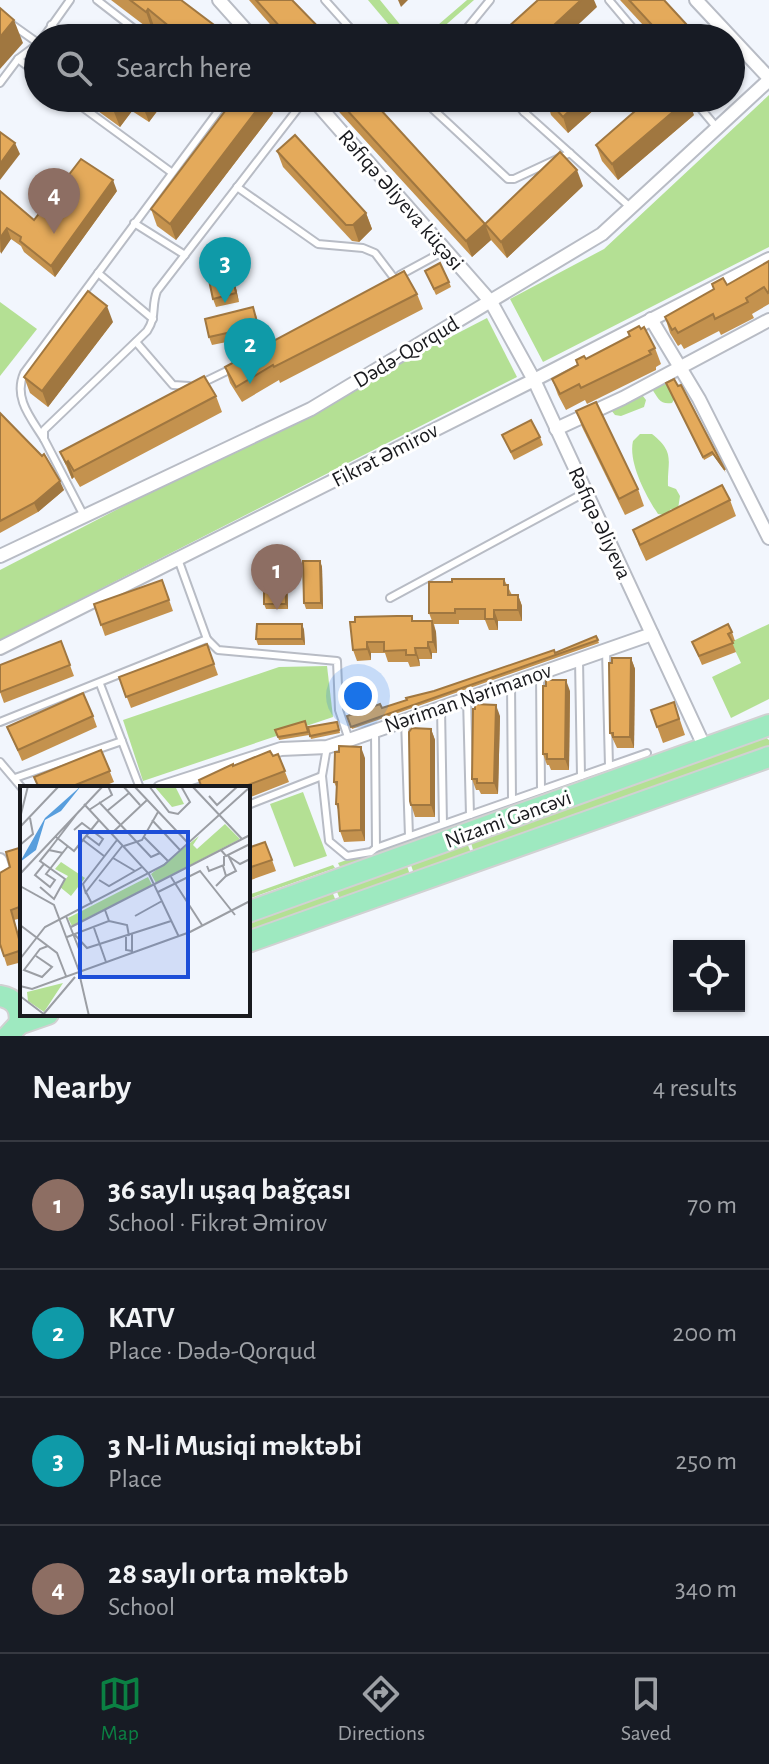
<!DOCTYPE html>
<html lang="en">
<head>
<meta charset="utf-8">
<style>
  :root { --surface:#171b24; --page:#20242c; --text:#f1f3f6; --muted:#9ea1a6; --line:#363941; --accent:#0b8043 }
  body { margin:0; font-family:"Alegreya Sans",sans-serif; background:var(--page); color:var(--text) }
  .controls { position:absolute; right:24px; bottom:24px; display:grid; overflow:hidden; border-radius:0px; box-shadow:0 2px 6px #0004 }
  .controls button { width:72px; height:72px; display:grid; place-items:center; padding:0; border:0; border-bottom:2px solid var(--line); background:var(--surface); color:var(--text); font:40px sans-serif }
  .you { position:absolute; left:358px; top:696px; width:28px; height:28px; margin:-20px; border:6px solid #fff; border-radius:50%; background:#1a73e8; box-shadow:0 0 0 12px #1a73e833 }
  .badge { display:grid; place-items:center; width:52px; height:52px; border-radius:50%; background:var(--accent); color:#fff; font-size:26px; font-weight:700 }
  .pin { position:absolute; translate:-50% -66px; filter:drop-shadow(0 2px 4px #0008) }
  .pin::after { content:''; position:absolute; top:42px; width:28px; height:24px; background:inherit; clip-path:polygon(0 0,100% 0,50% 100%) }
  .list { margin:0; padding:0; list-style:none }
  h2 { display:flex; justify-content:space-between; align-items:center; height:104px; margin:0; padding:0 32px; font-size:34px }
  h2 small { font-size:26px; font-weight:400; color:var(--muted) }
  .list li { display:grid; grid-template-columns:52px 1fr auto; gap:24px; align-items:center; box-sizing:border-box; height:128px; padding:0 32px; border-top:2px solid var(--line) }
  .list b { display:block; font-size:30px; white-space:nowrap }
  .list p { margin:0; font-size:26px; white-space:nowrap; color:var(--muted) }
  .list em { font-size:26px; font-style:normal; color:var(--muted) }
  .icon { flex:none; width:44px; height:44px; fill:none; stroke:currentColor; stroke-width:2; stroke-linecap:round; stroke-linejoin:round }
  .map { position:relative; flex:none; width:769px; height:1036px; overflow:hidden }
  .search { position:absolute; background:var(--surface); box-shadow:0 2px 6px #0004; left:24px; right:24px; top:24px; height:88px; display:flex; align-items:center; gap:20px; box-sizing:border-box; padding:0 28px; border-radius:44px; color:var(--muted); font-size:30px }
  .sheet { height:616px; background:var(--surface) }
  nav { display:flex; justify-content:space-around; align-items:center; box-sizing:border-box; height:112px; border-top:2px solid var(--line); background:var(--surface); font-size:22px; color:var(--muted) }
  nav a { display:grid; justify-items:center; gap:4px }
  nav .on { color:var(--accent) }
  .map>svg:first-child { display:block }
</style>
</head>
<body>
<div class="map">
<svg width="769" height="1036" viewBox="0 0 769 1036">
  <rect width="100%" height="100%" fill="#f2f6fd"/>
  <g fill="#b4e094">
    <path d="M368 0H380L402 27 400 38Z"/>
    <path d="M467 0H474L431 38H416L424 37Z"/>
    <path d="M769 95V247L543 362 510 299 604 249Z"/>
    <path d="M0 302 37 329 0 376Z"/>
    <path d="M487 318 517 377 0 640V570Z"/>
    <path d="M667 376 672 381 675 398 672 403C660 405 658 398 652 389Z"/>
    <path d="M636 384 639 391 646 400 644 407 621 416 615 415 607 405 608 398Z"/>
    <path d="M640 434H652C676 453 667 461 668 486L676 489 680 496 678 509H671L665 515 658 514C646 496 628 462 633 441Z"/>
    <path d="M769 624V699L731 718 712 677 741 663 731 642Z"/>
    <path d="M327 666 333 717 143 781 123 720 279 667Z"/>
    <path d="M764 736 769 740V749L475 857 470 839Z"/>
    <path d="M303 792 327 856 294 867 270 804Z"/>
    <path d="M462 820 463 824 340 867 338 863Z"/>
    <path d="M466 841 473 857 415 877 410 862Z"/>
    <path d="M406 863 411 878 342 904 335 887Z"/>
    <path d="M333 865 335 868 248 899V895Z"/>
    <path d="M331 889 338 906 248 937V918Z"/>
  </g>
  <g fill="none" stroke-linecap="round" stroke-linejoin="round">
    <defs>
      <g id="service">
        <path d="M97 0 146 38"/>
        <path d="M325 0 359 38"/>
        <path d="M609 0 641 38"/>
        <path d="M0 16 38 43"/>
        <path d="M51 25 68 38"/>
        <path d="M43 38 70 0"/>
        <path d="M459 38 490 0"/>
        <path d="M18 59 38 74"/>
        <path d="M0 83 18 59 38 44"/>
        <path d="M70 98 171 172"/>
        <path d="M421 98 508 179H514L570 153"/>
        <path d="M512 98 524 112 630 207"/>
        <path d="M692 98 717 128"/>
        <path d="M524 112 540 98"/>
        <path d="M237 187 318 244 363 248 375 253 394 278"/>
        <path d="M134 223 185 255"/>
        <path d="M98 273 153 319"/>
        <path d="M400 275 446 250"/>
        <path d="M136 342 173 385 189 386"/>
        <path d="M200 384 233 368"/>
        <path d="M44 439C31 418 13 398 24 373L228 98"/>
        <path d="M84 516 44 439V430L147 331C157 316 151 307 157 291L306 98"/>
        <path d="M390 598 586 492"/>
        <path d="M207 639 218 650 337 661 339 710 349 740"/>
        <path d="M606 650 609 766"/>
        <path d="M579 659 581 776"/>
        <path d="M540 673 541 790"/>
        <path d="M511 683 512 800"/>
        <path d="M100 684 140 788"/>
        <path d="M467 698 470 815"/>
        <path d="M441 707 443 824"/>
        <path d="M405 720 409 836"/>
        <path d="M0 722 207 639 178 559"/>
        <path d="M327 747 322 776 329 841 347 856 371 852 376 848 375 733"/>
        <path d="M0 762 22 788"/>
        <path d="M15 778 122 741"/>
        <path d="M248 805 322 776"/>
        <path d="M376 848 647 753"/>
      </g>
      <g id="minor">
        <path d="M219 0 253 38"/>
        <path d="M696 0 769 78"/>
        <path d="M312 98 491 302 534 380 705 748"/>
        <path d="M651 319 699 399 769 538"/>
        <path d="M556 429 623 398 769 320"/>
        <path d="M0 556 311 409 602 234 769 80"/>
        <path d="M0 648 534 380 769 259"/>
        <path d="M160 788 281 749 327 747 349 740 652 634"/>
        <path d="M0 860 5 875"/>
      </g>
      <g id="primary">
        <path d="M248 912 769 725"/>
        <path d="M248 942 769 757"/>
        <path d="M0 996C15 998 22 1009 19 1024L8 1036"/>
        <path d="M19 1024 48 1014"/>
      </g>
    </defs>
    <use href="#service" stroke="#b8bcc5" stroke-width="10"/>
    <use href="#minor" stroke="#b8bcc5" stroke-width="16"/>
    <use href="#primary" stroke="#d1d1d2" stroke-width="24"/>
    <use href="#service" stroke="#fff" stroke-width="6"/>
    <use href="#minor" stroke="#fff" stroke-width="12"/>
    <use href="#primary" stroke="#9ee9c0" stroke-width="20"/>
  </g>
  <g fill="#c4924e">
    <path d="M111 0H181L214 25 164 36 155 29 153 32Z"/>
    <path d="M249 0H292L329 38H282Z"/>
    <path d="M620 0H664L699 38H655Z"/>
    <path d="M80 98H167L149 122 132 111 120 127Z"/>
    <path d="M329 98H370L485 224 583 186 507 258 491 240 472 257 330 102Z"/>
    <path d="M546 98H607L568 133 551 115Z"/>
    <path d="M273 113 176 240 157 226 151 209Z"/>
    <path d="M694 115 618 180 602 161 596 145Z"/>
    <path d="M277 151 366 213 372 229 359 242 352 241 283 167Z"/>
    <path d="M0 191 34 220 117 191 55 277 24 252 21 246 11 239 0 253Z"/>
    <path d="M230 261 239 302 216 307 213 299Z"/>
    <path d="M769 261V304L752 314 754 318 721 335 719 331 684 349 681 344 678 346 670 333 665 317 714 289 712 284 727 285Z"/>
    <path d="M425 271 449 282 451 287 436 295Z"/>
    <path d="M417 294 423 309 280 383 279 380 242 402 230 383 225 367Z"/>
    <path d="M256 315 261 335 212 345 209 337Z"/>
    <path d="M113 322 48 407 30 393 24 377Z"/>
    <path d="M655 348 661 364 656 367V370L587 404 585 400 566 410 558 395 552 379 578 365 576 360Z"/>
    <path d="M666 383 678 386 681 385 726 473 713 455 704 460Z"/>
    <path d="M216 396 222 412 80 487 74 477 72 479 60 452Z"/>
    <path d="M576 411 638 489 644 506 625 515 582 427Z"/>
    <path d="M0 413 64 490 38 512 0 533Z"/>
    <path d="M502 435 540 437 543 445 514 460Z"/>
    <path d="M730 500 736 516 646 561 639 546 633 530Z"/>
    <path d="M320 561 322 567 323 609H306L304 603Z"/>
    <path d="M285 562 287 568 288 609H266L264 604Z"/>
    <path d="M504 579 512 595H518L522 606V621H498V630H489L485 620H459V624H434L436 632 437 653H432V659H419L420 666 410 667 408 662H388L385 653H371V660L357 661 353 650 350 622 432 621 429 613Z"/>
    <path d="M162 580 173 611 105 636 94 604Z"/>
    <path d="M302 624 304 630 305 645H258L256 639Z"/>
    <path d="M732 632 735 641 732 642 736 652 702 665 692 642Z"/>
    <path d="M596 636 599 643 352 729 347 716 382 708 555 653Z"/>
    <path d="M61 641 74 676 4 703 0 692Z"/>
    <path d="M207 644 218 675 131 708 119 677Z"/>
    <path d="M631 658 635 669 634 748H617L610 733 612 663Z"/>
    <path d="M570 691 569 770H551L549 765H547L543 754Z"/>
    <path d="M674 702 685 735 663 743 651 710Z"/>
    <path d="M93 716 97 727 22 761 7 727Z"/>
    <path d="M500 716 498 794H481L479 790H476L472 779Z"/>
    <path d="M305 721 309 735 279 740 275 730Z"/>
    <path d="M337 722 340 733 311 739 310 736Z"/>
    <path d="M431 729 435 740V817H415L410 801Z"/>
    <path d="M101 750 114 782 100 788H39Z"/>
    <path d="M278 754 289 782 248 798V788H202L233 766Z"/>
    <path d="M365 758V841L344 842 340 831 339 812 336 804 337 789 334 782Z"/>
    <path d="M22 847V918L14 920 22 946V962L7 966 0 944 10 867Z"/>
    <path d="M248 848 272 860 276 871 248 881Z"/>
  </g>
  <g fill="#a07740">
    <path d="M398 0H408L401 7Z"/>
    <path d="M581 0H594L597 7 564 38H540Z"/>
    <path d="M148 9 155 29 153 32 146 12Z"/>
    <path d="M14 20 23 43 0 69V37Z"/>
    <path d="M214 25 218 38H204Z"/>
    <path d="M119 98H127L132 111 120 127 112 107Z"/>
    <path d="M144 98H167L149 122 141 102Z"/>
    <path d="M266 98H267L273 113 176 240 170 224Z"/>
    <path d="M583 98H607L568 133 563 117Z"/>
    <path d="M688 99 694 115 618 180 612 164Z"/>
    <path d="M15 143 20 154 0 180V164Z"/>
    <path d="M577 170 583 186 507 258 501 242Z"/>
    <path d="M113 180 117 191 55 277 51 266Z"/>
    <path d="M366 213 372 229 359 242 353 225Z"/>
    <path d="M485 224 491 240 472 257 466 241Z"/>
    <path d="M7 228 11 239 1 254 0 238Z"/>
    <path d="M227 252 230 261 239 302 236 293Z"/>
    <path d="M107 306 113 322 48 407 42 391Z"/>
    <path d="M68 461 74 477 72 479 66 463Z"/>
    <path d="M60 481 64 490 38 512 34 503Z"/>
    <path d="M320 561 322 567 323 609 321 603Z"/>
    <path d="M285 562 287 568 288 609 286 604Z"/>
    <path d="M518 595 522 606V621L518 610Z"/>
    <path d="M494 610 498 621V630L494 619Z"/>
    <path d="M432 621 436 632 437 653 433 642Z"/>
    <path d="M302 624 304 630 305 645 302 639Z"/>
    <path d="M367 642 371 653V660L367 649Z"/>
    <path d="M428 642 432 653V659L428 648Z"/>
    <path d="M415 648 419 659 420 666 416 655Z"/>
    <path d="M631 658 635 669 634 748 630 737Z"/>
    <path d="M566 680 570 691 569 770 565 759Z"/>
    <path d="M496 705 500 716 498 794 494 783Z"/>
    <path d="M431 729 435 740V817L431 805Z"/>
    <path d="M361 747 365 758V841L361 830Z"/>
  </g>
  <g fill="#e4aa5b" stroke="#a07740" stroke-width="2">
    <path d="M130 0H181L214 25 204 38H163L171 28 148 9 146 12Z"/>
    <path d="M256 0H292L329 38H290Z"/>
    <path d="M538 0H581L540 38H496Z"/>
    <path d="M629 0H664L699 38H664Z"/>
    <path d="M0 8 14 20 0 37Z"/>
    <path d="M621 29 629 38H611Z"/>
    <path d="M100 98H119L112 107Z"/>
    <path d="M235 98H266L170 224 151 209Z"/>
    <path d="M336 98H370L485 224 466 241Z"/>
    <path d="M546 98H583L563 117Z"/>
    <path d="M650 98 688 99 612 164 596 145Z"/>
    <path d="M0 132 15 143 0 164Z"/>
    <path d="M295 135 366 213 353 225H346L277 151Z"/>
    <path d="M560 152 577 170 501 242 485 224Z"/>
    <path d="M81 159 113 180 51 266 20 241 21 237 7 228 0 238V191L34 220Z"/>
    <path d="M227 252 236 293 213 299 204 257Z"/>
    <path d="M769 261V292L768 293 764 287 746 298 748 302 715 319 713 314 678 333 675 328 672 330 665 317 714 289 712 284 723 278 727 285Z"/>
    <path d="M440 263 449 282 434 289 425 271Z"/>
    <path d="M404 271 417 294 274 367 273 365 236 387 225 367Z"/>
    <path d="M88 291 107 306 42 391 24 377Z"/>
    <path d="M253 307 258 326 209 337 205 319Z"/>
    <path d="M639 326 641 329 644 327 655 348 649 351 651 354 581 388 579 384 560 394 552 379 578 365 576 360 584 356 586 359 630 336 628 332Z"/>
    <path d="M204 376 216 396 74 471 68 461 66 463 60 452Z"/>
    <path d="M674 379 678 386 681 385 725 470 712 452 703 457 666 383Z"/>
    <path d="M596 402 638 489 619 499 576 411Z"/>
    <path d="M0 413 42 456 44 454 60 481 34 503 0 521Z"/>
    <path d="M531 420 540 437 511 452 502 435Z"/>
    <path d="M722 485 730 500 640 545 633 530Z"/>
    <path d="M303 561H320L321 603H304Z"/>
    <path d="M264 562H285L286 604H264Z"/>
    <path d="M452 579H504V585H508V595H518V610H494V619H485V609H455V613H429V582H452Z"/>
    <path d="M162 580 169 600 101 625 94 604Z"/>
    <path d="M397 616H412V621H432L433 642H428V648H415L416 655H406V650L384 651V642H367V649L353 650 350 622H355V617Z"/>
    <path d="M257 624H302V639H256Z"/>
    <path d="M728 624 732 632 728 634 733 643 699 656 692 642Z"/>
    <path d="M596 636 598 640 351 727 347 716 380 704 382 708 407 700 406 698 434 691 554 650 555 653Z"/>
    <path d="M61 641 70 665 0 692V665Z"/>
    <path d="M207 644 214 664 126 697 119 677Z"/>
    <path d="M612 658H631L630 737H613V733H610L609 663H612Z"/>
    <path d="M546 680H566L565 759H547V754H543V686H546Z"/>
    <path d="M83 693 93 716 18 750 7 727Z"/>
    <path d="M674 702 679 719 657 727 651 710Z"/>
    <path d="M475 704 496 705 494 783H477V779H472L473 709H475Z"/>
    <path d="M305 721 308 732 278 737 275 730Z"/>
    <path d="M337 722 339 730 310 736 308 727Z"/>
    <path d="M412 728 431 729V805H411L410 801 409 732Z"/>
    <path d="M339 746 361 747V830L340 831 338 804H336L337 782H334L335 752H339Z"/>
    <path d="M101 750 110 771 68 788H39L34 777Z"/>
    <path d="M270 751 273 756 278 754 285 771 240 788H202L199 780 233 764V766Z"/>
    <path d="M265 842 272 860 248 868V848Z"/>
    <path d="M22 847V906L11 910 22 950 4 956 0 944V873L10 867 6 852Z"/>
  </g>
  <g text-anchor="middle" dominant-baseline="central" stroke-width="6" stroke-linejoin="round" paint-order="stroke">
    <g font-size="22" fill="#191a1e" stroke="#fff">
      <text transform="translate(401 200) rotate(49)">Rəfiqə Əliyeva küçəsi</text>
      <text transform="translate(406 352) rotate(-31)">Dədə-Qorqud</text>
      <text transform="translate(385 455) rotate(-27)">Fikrət Əmirov</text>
      <text transform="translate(600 523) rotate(65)">Rəfiqə Əliyeva</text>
      <text transform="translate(468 698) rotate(-19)">Nəriman Nərimanov</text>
      <text transform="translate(508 819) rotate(-20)">Nizami Gəncəvi</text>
    </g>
  </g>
  <g transform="translate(20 786)">
    <rect width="230" height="230" fill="#f2f6fd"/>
    <path d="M134 0H155L164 18 152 21ZM205 38 220 53 136 97 131 88 179 50 173 59 177 63ZM41 76 65 92 51 110 40 101 48 90 35 83ZM128 91 132 99 52 140 48 132ZM43 197 24 226 8 215 7 206Z" fill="#b4e094"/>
    <path d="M61 0 41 25 25 34 16 64 0 76 25 32Z" fill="#589edd"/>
    <path fill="none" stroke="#9b9ea4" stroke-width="2" d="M103 0 120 19M114 0 168 57M129 0 149 26 158 28 170 16 161 0M172 0 222 53M189 10 197 19 218 0M79 16 131 71 140 67M64 18 129 88 159 151M69 24 92 9 88 0M87 25 109 7M0 32 8 0M132 34 160 64M0 41 39 0M54 44 62 37 83 53 79 59 67 50M92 47 127 14M36 51 54 65 79 34M124 51 148 75M63 54 84 70M0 59 13 48 10 32M104 60 122 54 138 26M201 64 206 70 230 58M43 67 29 64 59 25M208 70 220 78 230 73M93 72 115 85M24 78 15 89 30 101 35 94 26 88 48 60M187 80 189 85 204 79V70M0 88 83 0M206 90 216 85 208 69M151 91 182 139M79 94 89 100 122 81M0 100 34 119 59 185M196 100 206 90 203 80M20 101 34 113 45 93 20 75 29 64M138 106 180 85 215 129M66 108 63 98 97 54M72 118 66 106 103 59M46 130 61 168M115 130 142 115M89 135 107 139 109 150M0 139 37 167 46 190M51 141 230 49M74 142 86 176M55 149 67 162 151 135M47 151 89 135 85 124M106 151V164L112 165V148M16 170 32 181 22 191 4 184 20 163 28 160M0 173 25 141 144 79 230 1M60 191 69 230M0 200 12 203 170 146 230 115M0 210 25 229M22 230 55 191"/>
    <path fill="#1d4ed8" fill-opacity="0.15" stroke="#1d4ed8" stroke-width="4" d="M60 46H168V191H60Z"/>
    <rect width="230" height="230" fill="none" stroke="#191a1e" stroke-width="4"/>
  </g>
</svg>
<div class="controls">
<button><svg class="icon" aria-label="locate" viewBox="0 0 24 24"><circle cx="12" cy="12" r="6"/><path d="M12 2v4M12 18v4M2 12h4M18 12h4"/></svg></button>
</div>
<div class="you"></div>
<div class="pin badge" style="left:277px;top:610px;background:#8d6e63">1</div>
<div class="pin badge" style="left:250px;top:384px;background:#0f9aa8">2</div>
<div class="pin badge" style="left:225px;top:303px;background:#0f9aa8">3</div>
<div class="pin badge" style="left:54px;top:234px;background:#8d6e63">4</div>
<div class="search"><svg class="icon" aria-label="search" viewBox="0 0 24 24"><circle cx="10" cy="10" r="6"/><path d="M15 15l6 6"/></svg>Search here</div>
</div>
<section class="sheet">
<h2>Nearby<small>4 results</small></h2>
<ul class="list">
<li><span class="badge" style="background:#8d6e63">1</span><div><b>36 saylı uşaq bağçası</b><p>School · Fikrət Əmirov</p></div><em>70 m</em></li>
<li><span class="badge" style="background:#0f9aa8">2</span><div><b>KATV</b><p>Place · Dədə-Qorqud</p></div><em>200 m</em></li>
<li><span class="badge" style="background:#0f9aa8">3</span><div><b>3 N-li Musiqi məktəbi</b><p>Place</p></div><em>250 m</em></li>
<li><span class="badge" style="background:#8d6e63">4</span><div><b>28 saylı orta məktəb</b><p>School</p></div><em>340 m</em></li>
</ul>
</section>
<nav>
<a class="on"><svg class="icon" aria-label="map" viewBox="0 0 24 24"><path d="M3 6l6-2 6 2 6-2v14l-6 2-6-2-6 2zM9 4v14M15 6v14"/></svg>Map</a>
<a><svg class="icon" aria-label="directions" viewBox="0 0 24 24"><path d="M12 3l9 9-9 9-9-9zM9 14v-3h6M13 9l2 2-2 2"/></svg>Directions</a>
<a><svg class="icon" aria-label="saved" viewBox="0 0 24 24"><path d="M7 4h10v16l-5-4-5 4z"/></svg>Saved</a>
</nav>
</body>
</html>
